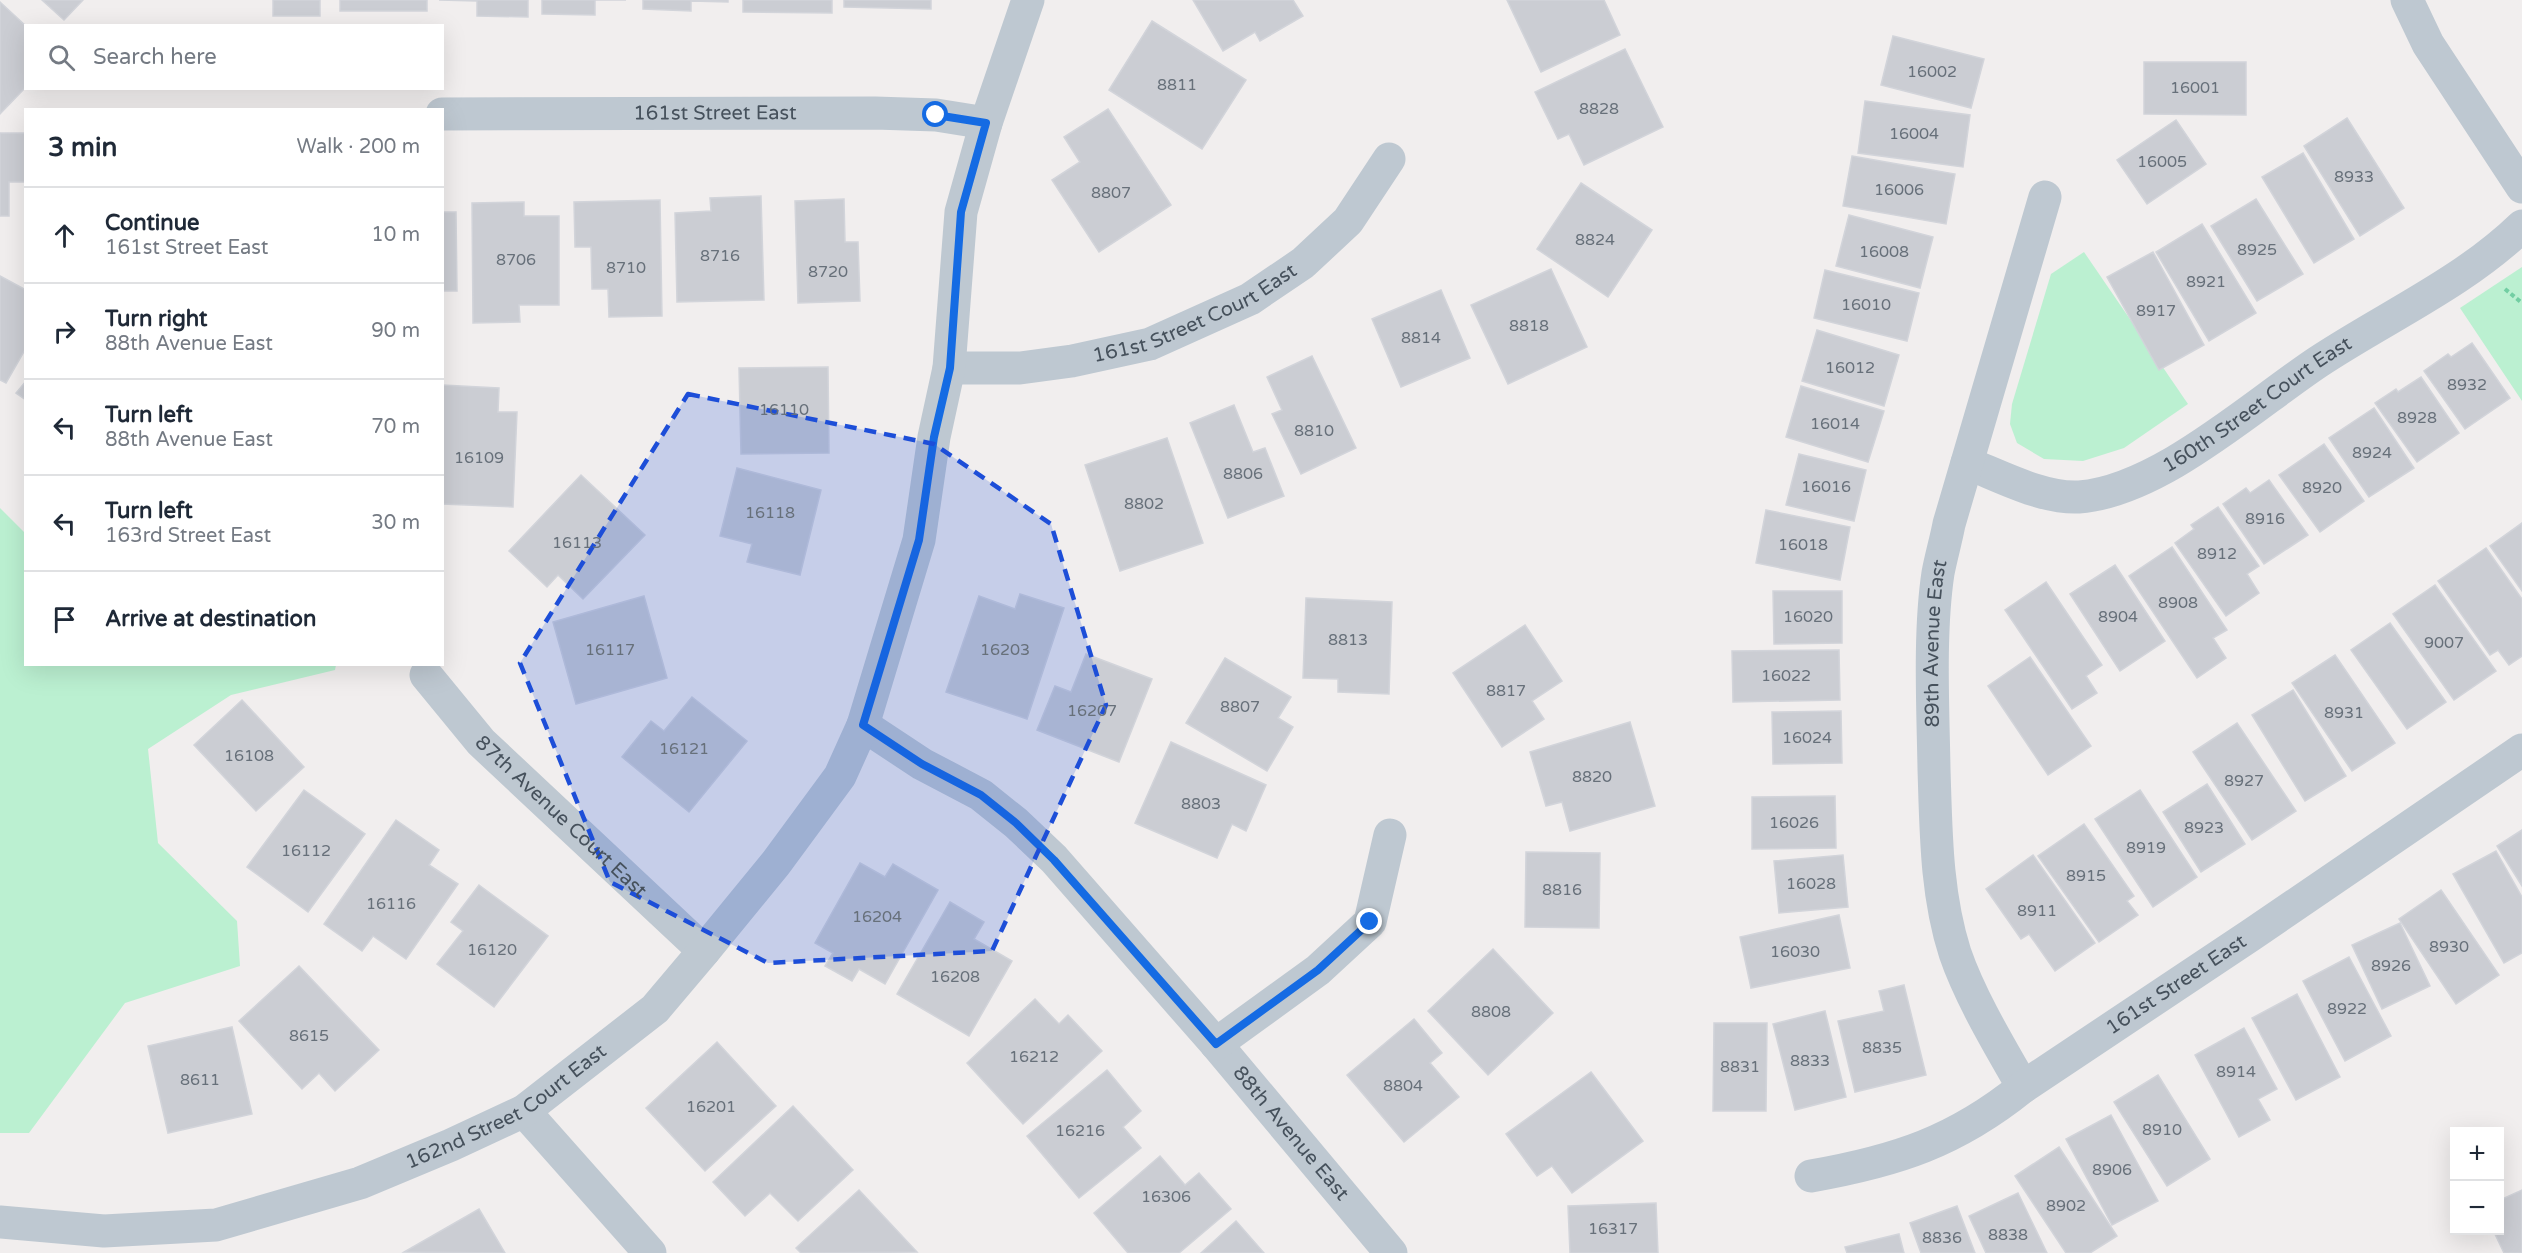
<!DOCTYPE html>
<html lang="en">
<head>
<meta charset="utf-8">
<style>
  :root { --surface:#fff; --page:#f6f6f7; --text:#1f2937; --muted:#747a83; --line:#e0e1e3 }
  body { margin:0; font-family:"Varela Round",sans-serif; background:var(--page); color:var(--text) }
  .controls { position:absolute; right:18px; bottom:18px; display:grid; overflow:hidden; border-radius:0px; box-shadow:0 6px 24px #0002 }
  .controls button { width:54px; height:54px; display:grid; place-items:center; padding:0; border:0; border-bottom:2px solid var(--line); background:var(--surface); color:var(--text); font:30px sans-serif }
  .stop { position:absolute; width:18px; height:18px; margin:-14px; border:4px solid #156be3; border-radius:50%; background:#fff }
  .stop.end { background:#156be3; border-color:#fff; box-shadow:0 2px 6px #0008 }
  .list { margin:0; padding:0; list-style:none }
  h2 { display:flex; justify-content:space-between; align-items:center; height:78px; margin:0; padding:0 24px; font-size:26px }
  h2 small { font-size:20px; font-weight:400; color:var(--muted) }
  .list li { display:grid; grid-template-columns:39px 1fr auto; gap:18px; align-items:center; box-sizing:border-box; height:96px; padding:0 24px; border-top:2px solid var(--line) }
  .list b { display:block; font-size:22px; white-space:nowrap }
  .list p { margin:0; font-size:20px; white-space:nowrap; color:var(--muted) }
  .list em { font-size:20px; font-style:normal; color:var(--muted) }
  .icon { flex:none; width:33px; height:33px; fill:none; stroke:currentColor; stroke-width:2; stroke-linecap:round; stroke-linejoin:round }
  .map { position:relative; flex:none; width:2522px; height:1253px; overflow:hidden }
  .search { position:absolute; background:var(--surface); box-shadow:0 6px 24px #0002; left:24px; top:24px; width:420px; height:66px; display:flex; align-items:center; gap:15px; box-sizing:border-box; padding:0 21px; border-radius:0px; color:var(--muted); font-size:22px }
  .panel { position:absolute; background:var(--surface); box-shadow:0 6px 24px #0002; left:24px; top:108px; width:420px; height:558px; border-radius:0px }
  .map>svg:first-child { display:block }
</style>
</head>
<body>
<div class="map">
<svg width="2522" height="1253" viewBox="0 0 2522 1253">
  <rect width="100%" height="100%" fill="#f1eeee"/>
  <g fill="#bbf0d1">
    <path d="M2084 252 2188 404 2124 448 2083 461 2044 459 2017 443 2010 424 2012 404 2051 274Z"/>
    <path d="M2522 267V401L2460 308Z"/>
    <path d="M0 508 25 533 26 664 336 665 335 670 231 695 148 749 158 843 237 921 240 966 125 1003 29 1133H0Z"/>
  </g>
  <g fill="#cbcdd3" stroke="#d2d4da" stroke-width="1.5">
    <path d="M42 0H83L64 20Z"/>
    <rect x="273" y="0" width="47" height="16"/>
    <rect x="340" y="0" width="87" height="11"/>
    <path d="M439 0H528V17L477 16V1Z"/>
    <path d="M542 0H626H595V15L542 14Z"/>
    <path d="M643 0H728V2L691 1V11L643 9Z"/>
    <path d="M743 0H832V13L743 12Z"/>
    <path d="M844 0H931V9L844 7Z"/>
    <path d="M1193 0H1293L1303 16 1260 41 1255 32 1223 51Z"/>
    <path d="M1507 0H1604L1620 35 1541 72Z"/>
    <path d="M0 2 26 26V87L0 114Z"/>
    <path d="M1152 21 1246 80 1202 149 1109 90Z"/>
    <path d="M1893 36 1984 59 1971 108 1881 85Z"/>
    <path d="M1625 49 1663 127 1584 165 1569 134 1558 139 1535 92Z"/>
    <path d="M2144 62H2246V115L2144 114Z"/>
    <path d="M1865 101 1970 115 1963 167 1858 153Z"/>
    <path d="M1108 109 1171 205 1099 252 1052 180 1080 162 1064 137Z"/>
    <path d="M2347 118 2404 208 2360 236 2304 146Z"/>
    <path d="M2176 120 2206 164 2147 204 2117 160Z"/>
    <path d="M0 133H26L25 182H9V216H0Z"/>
    <path d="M2303 153 2354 239 2314 263 2262 177Z"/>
    <path d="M1852 156 1955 174 1946 224 1843 206Z"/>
    <path d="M1581 183 1652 230 1608 297 1537 249Z"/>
    <path d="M761 196 764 300 677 302 675 213 711 211 710 198Z"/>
    <path d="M844 199 845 242H858L860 301 798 303 795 201Z"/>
    <path d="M2256 199 2303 274 2257 301 2211 226Z"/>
    <path d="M660 200 662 316 609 317 608 289H592L591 247H575L574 202Z"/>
    <path d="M524 202V216H559V305H519L520 322 473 323 472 203Z"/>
    <path d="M442 212H456L457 291H442Z"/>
    <path d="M1849 215 1933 237 1920 288 1836 266Z"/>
    <path d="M2202 224 2256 313 2209 341 2156 252Z"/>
    <path d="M2153 252 2204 345 2159 370 2107 277Z"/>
    <path d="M1551 269 1587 347 1508 384 1471 305Z"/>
    <path d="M1825 270 1919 293 1907 341 1814 318Z"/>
    <path d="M0 276 26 290V348L6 383 0 380Z"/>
    <path d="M1441 290 1470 358 1401 387 1372 319Z"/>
    <path d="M1817 330 1899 355 1884 406 1802 381Z"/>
    <path d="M2472 343 2510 398 2465 429 2424 371 2448 354 2451 357Z"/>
    <path d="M1312 356 1356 448 1301 474 1272 414 1282 410 1267 377Z"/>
    <path d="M828 367 829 453 741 454 739 368Z"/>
    <path d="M2421 377 2459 433 2417 462 2375 403 2396 389 2398 392Z"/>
    <path d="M26 381V400L16 393Z"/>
    <path d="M442 385 499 388 498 412H517L513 507 442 504Z"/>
    <path d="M1801 386 1884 411 1868 462 1786 437Z"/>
    <path d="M1234 405 1253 452 1265 448 1284 496 1228 518 1190 423Z"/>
    <path d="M2374 408 2414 468 2369 497 2329 438Z"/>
    <path d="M1167 438 1203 543 1120 571 1085 465Z"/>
    <path d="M2324 444 2364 501 2320 532 2279 475Z"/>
    <path d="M1799 454 1866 470 1854 521 1786 505Z"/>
    <path d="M737 468 821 490 800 575 747 562 752 544 720 536Z"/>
    <path d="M581 475 645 535 583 599 558 575 547 587 509 551Z"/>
    <path d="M2269 480 2308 535 2264 564 2223 504 2246 488 2250 493Z"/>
    <path d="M2218 507 2259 566 2247 574 2259 593 2226 616 2175 543 2194 529 2191 525Z"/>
    <path d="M1766 510 1850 527 1840 580 1756 563Z"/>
    <path d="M2522 523V591L2490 546Z"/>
    <path d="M2172 547 2227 630 2213 638 2226 658 2197 678 2129 576Z"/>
    <path d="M2486 548 2522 599V656L2509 665 2498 650 2490 655 2438 581Z"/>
    <path d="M2115 565 2165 641 2120 671 2070 594Z"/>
    <path d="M2046 582 2102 665 2086 676 2097 693 2072 709 2005 610Z"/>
    <path d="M2435 585 2496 671 2454 700 2393 614Z"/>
    <path d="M1773 591H1842V643L1774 644Z"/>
    <path d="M1020 594 1064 608 1027 719 946 692 979 596 1015 609Z"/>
    <path d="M644 596 667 678 576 704 553 622Z"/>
    <path d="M1306 598 1392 602 1389 694 1338 692V679L1303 678Z"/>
    <path d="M2390 623 2446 702 2407 729 2351 650Z"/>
    <path d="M1525 625 1562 681 1532 701 1544 719 1502 747 1453 673Z"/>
    <path d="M1839 650 1840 700 1733 702 1732 651Z"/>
    <path d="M1086 654 1152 679 1119 762 1037 730 1055 686 1071 692Z"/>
    <path d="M2335 655 2395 743 2352 771 2292 683Z"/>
    <path d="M2030 657 2091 746 2048 775 1988 686Z"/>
    <path d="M1225 658 1291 697 1278 718 1293 727 1267 771 1186 723Z"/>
    <path d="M2293 690 2346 776 2305 801 2252 715Z"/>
    <path d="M692 697 747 741 689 812 622 757 651 721 664 731Z"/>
    <path d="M242 700 304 767 256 811 194 745Z"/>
    <path d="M1841 711 1842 763 1773 764 1772 712Z"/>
    <path d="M1630 722 1655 806 1570 831 1562 802 1546 806 1530 752Z"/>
    <path d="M2237 723 2296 811 2252 840 2193 752Z"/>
    <path d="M1171 742 1266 785 1246 831 1232 824 1217 858 1135 823Z"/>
    <path d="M2207 784 2245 844 2201 872 2163 812Z"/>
    <path d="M304 790 365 834 308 912 247 867Z"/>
    <path d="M2140 790 2197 877 2153 907 2095 819Z"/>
    <path d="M1835 796 1836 848 1752 849V797Z"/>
    <path d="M396 820 439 850 429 865 458 884 406 959 373 936 362 951 324 924Z"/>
    <path d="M2084 824 2134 896 2127 901 2138 915 2099 942 2038 856Z"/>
    <path d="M2522 830V886L2497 846Z"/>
    <path d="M2496 851 2522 897V953L2504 963 2453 874Z"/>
    <path d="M1526 852 1600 853 1599 928 1525 927Z"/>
    <path d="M1843 855 1848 907 1779 913 1774 861Z"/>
    <path d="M2033 855 2095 943 2055 971 2029 934 2021 939 1986 889Z"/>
    <path d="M860 863 885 877 893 864 938 890 885 984 859 969 852 981 825 966 833 953 815 943Z"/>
    <path d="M479 885 548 936 494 1007 437 964 463 931 451 922Z"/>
    <path d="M2441 890 2499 975 2456 1004 2399 919Z"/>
    <path d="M950 902 984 922 974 939 1012 961 969 1036 897 994Z"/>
    <path d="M1839 915 1850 968 1751 988 1740 937Z"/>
    <path d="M2400 923 2430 986 2382 1009 2352 945Z"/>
    <path d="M1493 949 1553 1013 1488 1075 1428 1011Z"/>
    <path d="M2349 957 2391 1036 2345 1061 2303 981Z"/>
    <path d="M299 966 379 1050 335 1091 319 1073 302 1089 239 1021Z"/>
    <path d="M1904 985 1926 1075 1855 1092 1838 1021 1884 1011 1879 991Z"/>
    <path d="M2297 994 2340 1077 2296 1100 2252 1018Z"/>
    <path d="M1035 999 1059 1024 1068 1015 1102 1051 1023 1124 967 1063Z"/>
    <path d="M1825 1011 1846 1097 1795 1110 1773 1024Z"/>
    <path d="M1414 1019 1442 1053 1430 1063 1459 1097 1404 1142 1347 1075Z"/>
    <path d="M1714 1023H1767L1766 1111H1713Z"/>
    <path d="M232 1027 252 1114 168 1133 148 1046Z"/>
    <path d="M2244 1028 2277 1089 2258 1099 2270 1120 2239 1137 2195 1055Z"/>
    <path d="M717 1042 776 1106 705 1171 646 1108Z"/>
    <path d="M1107 1070 1141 1111 1123 1127 1141 1148 1079 1198 1027 1136Z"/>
    <path d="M1591 1072 1643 1141 1572 1193 1552 1166 1537 1176 1506 1134Z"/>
    <path d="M2158 1075 2210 1159 2167 1186 2114 1102Z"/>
    <path d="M793 1106 853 1170 798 1221 770 1193 745 1216 713 1182Z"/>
    <path d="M2111 1115 2158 1201 2112 1225 2066 1139Z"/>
    <path d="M2059 1147 2117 1236 2090 1253H2066L2015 1176Z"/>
    <path d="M1160 1156 1185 1185 1199 1173 1231 1209 1179 1253H1128L1094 1213Z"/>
    <path d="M859 1190 917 1252 801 1253 796 1248Z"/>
    <path d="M2522 1190V1253H2504L2493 1230H2500V1200Z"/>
    <path d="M2018 1193 2047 1253H1986L1969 1216Z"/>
    <path d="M1656 1203 1658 1253H1570L1568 1206Z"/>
    <path d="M1957 1206 1975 1253H1921L1910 1223Z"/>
    <path d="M479 1209 505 1253 404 1252Z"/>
    <path d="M1236 1221 1264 1253H1201Z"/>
    <path d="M1899 1234 1904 1253H1847L1845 1247Z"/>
  </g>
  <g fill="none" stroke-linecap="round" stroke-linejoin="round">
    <path stroke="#72cea3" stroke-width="4" stroke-dasharray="4.5 3" stroke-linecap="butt" d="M2505 289 2522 303"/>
    <g stroke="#bec8d1" stroke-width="33">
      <path d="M2407 0 2428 44 2522 187"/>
      <path id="s1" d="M442 114 875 113 936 115 986 123"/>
      <path id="s2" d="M949 368H1020L1072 361 1150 344 1250 299 1303 263 1348 221 1389 159"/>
      <path id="s3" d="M1967 463C2000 476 2043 499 2079 497 2159 491 2252 406 2318 362 2386 317 2463 283 2522 226"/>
      <path id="s4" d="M426 675 481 742 704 951"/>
      <path id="s5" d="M863 725 922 764 981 795 1016 823 1054 859 1216 1044 1391 1253"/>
      <path d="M1216 1044 1318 970 1370 922 1390 835"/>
      <path id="s6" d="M2023 1087C2000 1047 1970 997 1955 953 1936 894 1936 831 1934 769 1933 708 1929 633 1938 573 1941 557 1946 540 1949 524L2045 197"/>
      <path d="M524 1111 650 1253"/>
      <path id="s7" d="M1811 1176C1896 1161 1955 1142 2023 1087L2251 935 2522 750"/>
      <path id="s8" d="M0 1222 104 1231 216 1225 360 1183 451 1145 524 1111 655 1009 704 951 776 863 840 776 863 725 919 540 934 437 949 368 961 212 986 123 1028 0"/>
    </g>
  </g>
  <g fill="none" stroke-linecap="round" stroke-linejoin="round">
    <path stroke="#156be3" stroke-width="8" d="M936 115 986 123 961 212 950 368 934 437 919 540 863 725 922 764 981 795 1016 823 1054 860 1216 1044 1318 970 1370 922"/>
  </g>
  <path fill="#1d4ed8" fill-opacity="0.2" stroke="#1d4ed8" stroke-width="4.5" stroke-dasharray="12 8" stroke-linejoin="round" d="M688 394 934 444 1051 524 1106 705 992 951 768 963 610 882 520 663Z"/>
  <g text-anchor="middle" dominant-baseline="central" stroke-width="4.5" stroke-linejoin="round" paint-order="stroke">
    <g font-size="16" fill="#67707a">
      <text x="1932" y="72">16002</text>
      <text x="1177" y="85">8811</text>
      <text x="2195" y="88">16001</text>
      <text x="1599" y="109">8828</text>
      <text x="1914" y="134">16004</text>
      <text x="2162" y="162">16005</text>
      <text x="2354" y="177">8933</text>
      <text x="1899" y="190">16006</text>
      <text x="1111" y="193">8807</text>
      <text x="1595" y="240">8824</text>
      <text x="2257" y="250">8925</text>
      <text x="1884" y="252">16008</text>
      <text x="720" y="256">8716</text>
      <text x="516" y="260">8706</text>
      <text x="626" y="268">8710</text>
      <text x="828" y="272">8720</text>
      <text x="2206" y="282">8921</text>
      <text x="1866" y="305">16010</text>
      <text x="2156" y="311">8917</text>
      <text x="1529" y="326">8818</text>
      <text x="1421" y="338">8814</text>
      <text x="1850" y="368">16012</text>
      <text x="2467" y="385">8932</text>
      <text x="784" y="410">16110</text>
      <text x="2417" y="418">8928</text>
      <text x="1835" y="424">16014</text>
      <text x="1314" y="431">8810</text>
      <text x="2372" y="453">8924</text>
      <text x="479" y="458">16109</text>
      <text x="1243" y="474">8806</text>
      <text x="1826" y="487">16016</text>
      <text x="2322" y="488">8920</text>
      <text x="1144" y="504">8802</text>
      <text x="770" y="513">16118</text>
      <text x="2265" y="519">8916</text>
      <text x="577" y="543">16113</text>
      <text x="1803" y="545">16018</text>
      <text x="2217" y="554">8912</text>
      <text x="2178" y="603">8908</text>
      <text x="1808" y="617">16020</text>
      <text x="2118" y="617">8904</text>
      <text x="1348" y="640">8813</text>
      <text x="2444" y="643">9007</text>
      <text x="610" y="650">16117</text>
      <text x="1005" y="650">16203</text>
      <text x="1786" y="676">16022</text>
      <text x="1506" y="691">8817</text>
      <text x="1240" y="707">8807</text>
      <text x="1092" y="711">16207</text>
      <text x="2344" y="713">8931</text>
      <text x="1807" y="738">16024</text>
      <text x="684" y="749">16121</text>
      <text x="249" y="756">16108</text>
      <text x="1592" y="777">8820</text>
      <text x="2244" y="781">8927</text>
      <text x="1201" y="804">8803</text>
      <text x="1794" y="823">16026</text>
      <text x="2204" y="828">8923</text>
      <text x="2146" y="848">8919</text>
      <text x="306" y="851">16112</text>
      <text x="2086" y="876">8915</text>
      <text x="1811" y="884">16028</text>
      <text x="1562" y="890">8816</text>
      <text x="391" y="904">16116</text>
      <text x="2037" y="911">8911</text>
      <text x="877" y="917">16204</text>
      <text x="2449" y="947">8930</text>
      <text x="492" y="950">16120</text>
      <text x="1795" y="952">16030</text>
      <text x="2391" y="966">8926</text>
      <text x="955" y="977">16208</text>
      <text x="2347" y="1009">8922</text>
      <text x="1491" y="1012">8808</text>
      <text x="309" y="1036">8615</text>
      <text x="1882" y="1048">8835</text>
      <text x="1034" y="1057">16212</text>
      <text x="1810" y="1061">8833</text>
      <text x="1740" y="1067">8831</text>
      <text x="2236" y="1072">8914</text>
      <text x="200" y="1080">8611</text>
      <text x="1403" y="1086">8804</text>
      <text x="711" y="1107">16201</text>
      <text x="2162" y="1130">8910</text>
      <text x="1080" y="1131">16216</text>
      <text x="2112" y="1170">8906</text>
      <text x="1166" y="1197">16306</text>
      <text x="2066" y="1206">8902</text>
      <text x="1613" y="1229">16317</text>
      <text x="2008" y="1235">8838</text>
      <text x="1942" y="1238">8836</text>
    </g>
    <g font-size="20" fill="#46515c" stroke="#fff">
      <text stroke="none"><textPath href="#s1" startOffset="273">161st Street East</textPath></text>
      <text stroke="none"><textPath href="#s2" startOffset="256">161st Street Court East</textPath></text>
      <text stroke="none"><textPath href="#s3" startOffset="321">160th Street Court East</textPath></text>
      <text stroke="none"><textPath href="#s6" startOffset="462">89th Avenue East</textPath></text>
      <text stroke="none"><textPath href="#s4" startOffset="196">87th Avenue Court East</textPath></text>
      <text stroke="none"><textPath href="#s7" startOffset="417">161st Street East</textPath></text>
      <text stroke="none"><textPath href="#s8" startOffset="532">162nd Street Court East</textPath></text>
      <text stroke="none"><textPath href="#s5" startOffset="597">88th Avenue East</textPath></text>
    </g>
  </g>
</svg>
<div class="controls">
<button>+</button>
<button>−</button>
</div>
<div class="stop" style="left:936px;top:115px"></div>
<div class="stop end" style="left:1370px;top:922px"></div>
<div class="search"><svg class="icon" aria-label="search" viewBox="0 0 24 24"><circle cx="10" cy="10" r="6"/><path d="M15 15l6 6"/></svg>Search here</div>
<section class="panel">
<h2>3 min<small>Walk · 200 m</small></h2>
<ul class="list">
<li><svg class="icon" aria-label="ahead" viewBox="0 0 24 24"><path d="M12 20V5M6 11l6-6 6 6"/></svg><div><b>Continue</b><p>161st Street East</p></div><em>10 m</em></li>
<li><svg class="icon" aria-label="right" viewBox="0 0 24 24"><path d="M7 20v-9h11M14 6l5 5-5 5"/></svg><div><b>Turn right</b><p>88th Avenue East</p></div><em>90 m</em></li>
<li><svg class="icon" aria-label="left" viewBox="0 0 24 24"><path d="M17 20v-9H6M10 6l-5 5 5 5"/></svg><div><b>Turn left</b><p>88th Avenue East</p></div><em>70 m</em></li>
<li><svg class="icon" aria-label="left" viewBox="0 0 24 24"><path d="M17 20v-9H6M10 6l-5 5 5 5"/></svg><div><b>Turn left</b><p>163rd Street East</p></div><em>30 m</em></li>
<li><svg class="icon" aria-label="arrive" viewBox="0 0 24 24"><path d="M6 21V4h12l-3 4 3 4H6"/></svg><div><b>Arrive at destination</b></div></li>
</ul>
</section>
</div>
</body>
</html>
